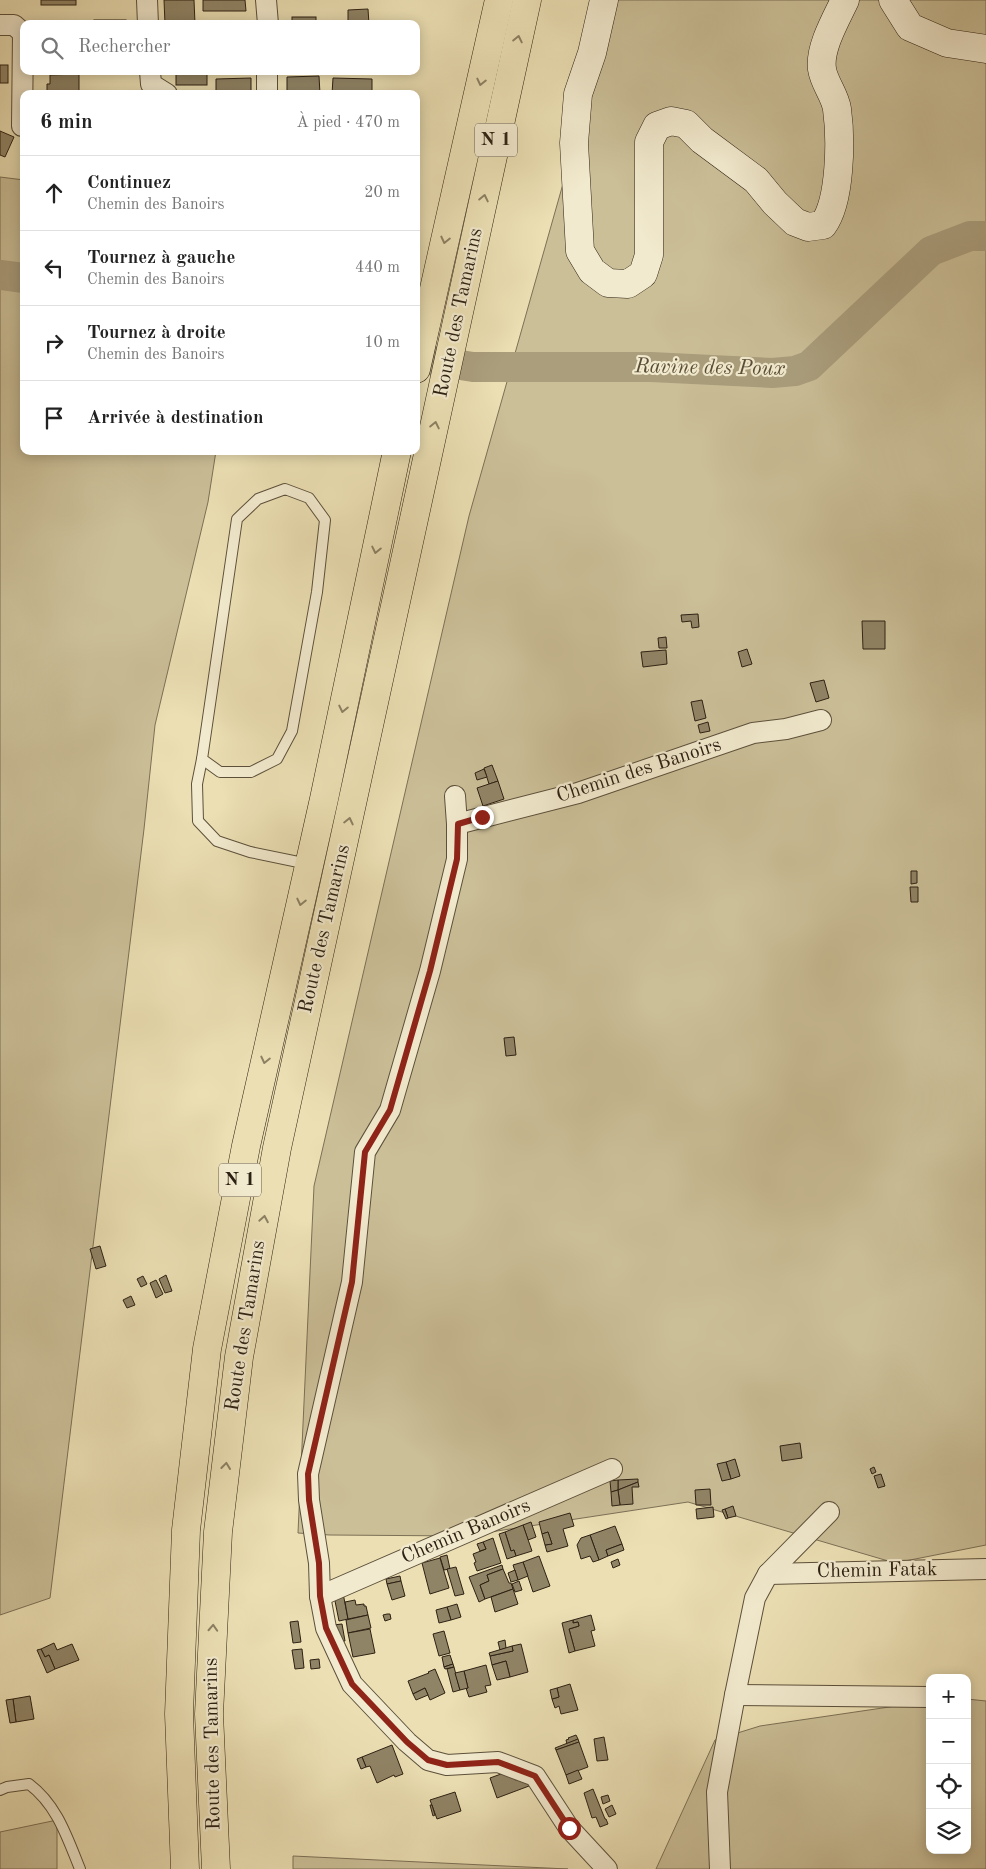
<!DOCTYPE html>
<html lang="fr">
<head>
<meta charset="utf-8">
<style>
  :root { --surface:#fff; --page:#f6f6f6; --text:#222; --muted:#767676; --line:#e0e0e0 }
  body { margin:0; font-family:"Old Standard TT",serif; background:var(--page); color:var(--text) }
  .controls { position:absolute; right:15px; bottom:15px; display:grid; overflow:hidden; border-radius:10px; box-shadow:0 2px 12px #0003 }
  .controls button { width:45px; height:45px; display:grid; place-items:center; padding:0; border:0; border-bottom:1px solid var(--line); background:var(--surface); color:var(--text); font:25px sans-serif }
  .stop { position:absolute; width:15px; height:15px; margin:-11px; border:4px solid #8f2418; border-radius:50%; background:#fff }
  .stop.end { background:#8f2418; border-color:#fff; box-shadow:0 1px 5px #0008 }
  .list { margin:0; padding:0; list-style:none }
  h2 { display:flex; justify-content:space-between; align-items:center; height:65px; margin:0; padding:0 20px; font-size:21px }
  h2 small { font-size:16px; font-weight:400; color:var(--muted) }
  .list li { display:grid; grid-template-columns:32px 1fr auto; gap:15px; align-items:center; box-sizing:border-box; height:75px; padding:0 20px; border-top:1px solid var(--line) }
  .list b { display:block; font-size:19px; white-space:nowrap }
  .list p { margin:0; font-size:16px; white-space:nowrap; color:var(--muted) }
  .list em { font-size:16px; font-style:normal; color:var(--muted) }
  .icon { flex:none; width:28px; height:28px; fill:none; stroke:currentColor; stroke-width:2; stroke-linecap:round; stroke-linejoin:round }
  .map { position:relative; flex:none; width:986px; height:1869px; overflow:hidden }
  .search { position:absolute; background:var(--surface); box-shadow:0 2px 12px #0003; left:20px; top:20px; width:400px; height:55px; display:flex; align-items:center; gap:12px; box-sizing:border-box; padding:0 18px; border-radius:10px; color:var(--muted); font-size:19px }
  .panel { position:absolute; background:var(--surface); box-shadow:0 2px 12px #0003; left:20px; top:90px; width:400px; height:365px; border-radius:10px }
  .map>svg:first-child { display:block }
</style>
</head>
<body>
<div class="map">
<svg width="986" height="1869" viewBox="0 0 986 1869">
  <rect width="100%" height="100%" fill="#ebdfb3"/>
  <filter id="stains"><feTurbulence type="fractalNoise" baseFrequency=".004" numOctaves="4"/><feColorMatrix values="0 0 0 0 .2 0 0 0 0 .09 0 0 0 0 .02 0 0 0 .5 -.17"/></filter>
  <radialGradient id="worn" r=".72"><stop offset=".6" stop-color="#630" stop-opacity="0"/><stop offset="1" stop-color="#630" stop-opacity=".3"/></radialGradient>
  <g fill="#cbbf98" stroke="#7c7056">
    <path d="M615 0H986V1545L895 1563 688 1502 464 1536 330 1535 298 1533 314 1186 469 516Z"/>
    <path d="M0 177 24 180V451H216L208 502 155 725 144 829 50 1598 0 1615Z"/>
    <path d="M967 1699 986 1701V1869H656L715 1740 760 1726 930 1701V1850H967Z"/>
    <path d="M57 1820V1869H0V1832Z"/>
    <path d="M293 1856 568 1869H293Z"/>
  </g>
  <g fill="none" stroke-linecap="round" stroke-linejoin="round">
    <g stroke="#aa9e7d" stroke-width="30">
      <path d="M0 275 24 278"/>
      <path d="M416 358 473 367H651L772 373 795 371 809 366 931 251 970 236H986"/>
    </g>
  </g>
  <g fill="#908466" stroke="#2d2113">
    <rect x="41" y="0" width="35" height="5"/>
    <path d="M164 0H194L195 24H165Z"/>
    <path d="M203 0H245L246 11H203Z"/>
    <path d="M368 9 369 24H348V10Z"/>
    <rect x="292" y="17" width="24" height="7"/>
    <rect x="94" y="20" width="32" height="4"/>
    <rect x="0" y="65" width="8" height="18"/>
    <rect x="176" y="71" width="31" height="14"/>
    <path d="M79 74V94H47V84H50V75Z"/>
    <path d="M319 76 320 94H287V77Z"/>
    <path d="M251 78V94H216V79Z"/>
    <path d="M333 78 372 79V94H332Z"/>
    <path d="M0 131 14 137 5 157 0 155Z"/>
    <path d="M698 614 699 627 692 628 691 621 682 622 681 615Z"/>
    <path d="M862 621H885V649H863Z"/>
    <path d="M666 637 667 648H659L658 638Z"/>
    <path d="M747 649 752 664 742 667 738 652Z"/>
    <path d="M666 650 667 664 643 667 641 652Z"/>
    <path d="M824 680 829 698 816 702 810 683Z"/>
    <path d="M702 700 706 718 695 721 691 702Z"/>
    <path d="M708 722 710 731 700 733 698 725Z"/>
    <path d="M492 765 498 781 489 784 484 768Z"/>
    <path d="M484 769 487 777 477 780 475 773Z"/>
    <path d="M498 781 504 799 483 806 477 788Z"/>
    <path d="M911 871H917V883L911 884Z"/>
    <path d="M910 887H918V902H911Z"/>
    <path d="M514 1037 516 1055 506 1056 504 1038Z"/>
    <path d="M100 1246 106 1266 96 1269 90 1249Z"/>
    <path d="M166 1275 172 1291 165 1293 159 1279Z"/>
    <path d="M143 1276 147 1284 141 1287 137 1279Z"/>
    <path d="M156 1280 163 1294 156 1298 150 1283Z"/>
    <path d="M131 1296 135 1305 127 1308 123 1300Z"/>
    <path d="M800 1443 802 1458 782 1461 780 1446Z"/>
    <path d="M735 1459 740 1476 731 1479 726 1462Z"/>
    <path d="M726 1462 731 1479 722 1481 717 1464Z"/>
    <path d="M874 1467 876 1472 872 1474 870 1469Z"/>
    <path d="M881 1474 885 1486 878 1488 874 1476Z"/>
    <path d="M638 1479V1482L618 1490V1480Z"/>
    <path d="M618 1480V1490L611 1492 610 1481Z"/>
    <path d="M638 1482 639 1487H632L633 1504 620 1505 618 1490Z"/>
    <path d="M710 1489 711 1505H696L695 1490Z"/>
    <path d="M618 1490 620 1505 612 1506 611 1492Z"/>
    <path d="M733 1506 736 1516 728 1518 725 1509Z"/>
    <path d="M713 1507 714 1517 697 1519 696 1509Z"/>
    <path d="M725 1509 728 1518 726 1519 722 1510Z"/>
    <path d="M570 1513 574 1526 563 1529 568 1546 547 1552 545 1545 552 1544 548 1532 542 1534 539 1522Z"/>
    <path d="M531 1522 536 1537 528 1540 523 1525Z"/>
    <path d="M523 1525 532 1551 516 1556 514 1550 511 1551 505 1532Z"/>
    <path d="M615 1526 622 1544 606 1550 608 1556 599 1560 590 1535Z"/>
    <path d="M505 1532 511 1551 514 1550 516 1556 507 1559 499 1534Z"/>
    <path d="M548 1532 552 1544 545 1545 542 1534Z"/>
    <path d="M590 1535 599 1560 593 1562 590 1556 581 1559 577 1545 581 1538Z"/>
    <path d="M493 1538 501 1563 477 1571 474 1563 476 1562 473 1554 486 1549 483 1542Z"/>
    <path d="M483 1542 486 1549 480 1551 477 1544Z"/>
    <path d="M622 1544 624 1550 608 1556 606 1550Z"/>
    <path d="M447 1555 450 1569 444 1570 440 1557Z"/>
    <path d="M539 1556 550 1586 533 1592 523 1562Z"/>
    <path d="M440 1558 449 1588 430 1594 422 1563Z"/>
    <path d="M618 1559 620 1565 613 1568 611 1562Z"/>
    <path d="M523 1562 528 1576 518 1580 513 1565Z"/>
    <path d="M502 1565 503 1569 487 1575 489 1581 480 1585 485 1599 479 1602 469 1577Z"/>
    <path d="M456 1567 464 1594 455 1596 447 1569Z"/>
    <path d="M503 1569 509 1583H511L513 1589 485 1599 480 1585 489 1581 487 1575Z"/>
    <path d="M515 1570 518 1580 511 1582 508 1573Z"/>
    <path d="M400 1576 401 1581 387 1584 386 1579Z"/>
    <path d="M401 1581 405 1596 392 1600 387 1584Z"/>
    <path d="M519 1581 522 1590 515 1592 512 1584Z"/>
    <path d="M513 1589 518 1604 495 1612 491 1597Z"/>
    <path d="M343 1593 348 1619 339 1621 334 1596Z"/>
    <path d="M355 1600 356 1605 364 1604V1606H366L368 1615 348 1619 345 1602Z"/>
    <path d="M457 1604 461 1617 451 1620 447 1607Z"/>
    <path d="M447 1607 451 1620 439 1623 436 1610Z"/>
    <path d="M387 1614H390L391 1619 385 1621 383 1615Z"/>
    <path d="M368 1615 371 1628 348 1633 346 1620Z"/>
    <path d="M591 1615 595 1630 591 1631 595 1646 575 1651 569 1629 579 1626 578 1622 573 1623V1620Z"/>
    <path d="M573 1620V1623L578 1622 579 1626 569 1629 575 1651 569 1653 562 1623Z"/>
    <path d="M298 1621 301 1642 293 1643 290 1622Z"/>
    <path d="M342 1624 345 1641 335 1642 333 1625Z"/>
    <path d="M370 1629 375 1653 353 1657 348 1633Z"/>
    <path d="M444 1631 450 1653 439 1656 433 1634Z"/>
    <path d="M505 1640 506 1648 500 1650 498 1642Z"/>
    <path d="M54 1643 57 1650 72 1644 79 1660 55 1669 49 1655 45 1657 41 1649Z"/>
    <path d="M521 1644 528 1672 510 1677 506 1661 492 1665 490 1656 513 1651 512 1646Z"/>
    <path d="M512 1646 513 1651 490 1656 489 1653Z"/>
    <path d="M41 1649 45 1657 49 1655 55 1669 47 1673 37 1650Z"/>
    <path d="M302 1649 304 1668 295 1669 292 1650Z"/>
    <path d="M450 1655 453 1664 444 1667 442 1657Z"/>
    <path d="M319 1659 320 1668 311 1669 310 1660Z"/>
    <path d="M506 1661 510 1677 497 1680 492 1665Z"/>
    <path d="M453 1664 454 1667 445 1669 444 1667Z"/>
    <path d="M486 1665 491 1685 485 1686 487 1692 469 1697 466 1688H468L464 1671Z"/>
    <path d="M454 1667 460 1690 453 1692 447 1669Z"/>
    <path d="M435 1669 445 1693 430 1700 425 1688 413 1694 408 1681 429 1673 428 1672Z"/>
    <path d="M464 1671 468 1688 460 1690 455 1673Z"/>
    <path d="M570 1684 578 1710 561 1714 559 1706 555 1708 552 1699 559 1697 557 1688Z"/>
    <path d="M425 1688 428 1695 416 1700 413 1694Z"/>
    <path d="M557 1688 559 1697 552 1699 550 1690Z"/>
    <path d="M30 1696 34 1719 16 1722 13 1699Z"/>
    <path d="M13 1699 16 1722 10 1723 6 1700Z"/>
    <path d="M576 1735 578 1739 567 1744 566 1740 569 1739 568 1738Z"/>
    <path d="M604 1737 608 1760 597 1761 594 1739Z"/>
    <path d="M578 1739 579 1742 556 1750 555 1748Z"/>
    <path d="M579 1742 588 1767 566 1775 556 1750Z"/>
    <path d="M392 1745 403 1774 395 1777 394 1775 377 1783 370 1766 366 1767 362 1757Z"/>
    <path d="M362 1757 366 1767 361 1769 357 1759Z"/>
    <path d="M512 1770 515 1780 525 1777 529 1786 497 1798 490 1778Z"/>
    <path d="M578 1770 582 1779 569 1784 566 1775Z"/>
    <path d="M593 1789 605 1819H606L608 1824 600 1827 596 1817 592 1818 584 1793Z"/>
    <path d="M455 1792 461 1811 437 1819 430 1800Z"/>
    <path d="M608 1795 610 1801 603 1804 601 1797Z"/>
    <path d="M430 1805H432L435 1815 433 1816Z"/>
    <path d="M612 1805 616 1814 609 1817 605 1809Z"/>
  </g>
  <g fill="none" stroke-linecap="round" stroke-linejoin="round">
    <defs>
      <g id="lane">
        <path d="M285 489 309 498 325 520 317 592 292 731 277 759 251 772H220L202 759 237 519 258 499Z"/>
        <path d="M202 759 197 784 198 821 217 841 250 852 308 864"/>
        <path d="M0 1790 7 1787 29 1784C57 1805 67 1837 80 1869"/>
      </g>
      <g id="street">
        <path d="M147 0 148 24"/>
        <path d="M266 0 268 24"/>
        <path d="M0 25H14L23 33 22 126"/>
        <path d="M150 71 151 84 167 94"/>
        <path d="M267 94V71"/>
        <path d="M455 796 457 824V859L430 971 390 1110 365 1152 352 1282 308 1474 309 1500 319 1563 320 1596 326 1628 352 1684 407 1742 428 1760 447 1765 498 1762 535 1776 569 1828 607 1869"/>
        <path d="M457 824 578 793 753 733 786 729 821 720"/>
        <path d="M768 1574 986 1569"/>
        <path d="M320 1596 612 1469"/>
        <path d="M735 1695 930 1697"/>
        <path d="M720 1869 717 1792 735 1695 755 1598 768 1574 829 1512"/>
      </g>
      <g id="secondary">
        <path d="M604 0 592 53 578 94 574 143 580 251 592 271 608 283 628 284 643 274 649 255V142L657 126 671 121 686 124 702 140 756 180 775 203 795 222 808 227 823 225C841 201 841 138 837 109 835 95 824 83 822 69 819 48 836 19 845 0"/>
        <path d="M893 0 910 27 947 43 986 49"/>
      </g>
      <g id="highway">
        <path d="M416 369 499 0"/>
        <path d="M185 1869 179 1714 186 1530 207 1349 246 1146 324 799 397 451"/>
        <path d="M216 1869 209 1714 218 1532 239 1357 277 1148 527 0"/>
      </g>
    </defs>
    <use href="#lane" stroke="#5c503b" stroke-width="12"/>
    <use href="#street" stroke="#5c503b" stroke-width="22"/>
    <use href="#secondary" stroke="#2d2113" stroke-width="29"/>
    <use href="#highway" stroke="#2d2113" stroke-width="29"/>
    <use href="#lane" stroke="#f2eace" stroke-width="10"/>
    <use href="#street" stroke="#f2eace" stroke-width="20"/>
    <use href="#secondary" stroke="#f2eace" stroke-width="28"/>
    <use href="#highway" stroke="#ebdfb3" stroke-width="28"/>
  </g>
  <defs><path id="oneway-chevron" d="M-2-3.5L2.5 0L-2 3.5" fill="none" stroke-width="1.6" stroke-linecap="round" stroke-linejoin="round" transform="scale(1.25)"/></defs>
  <g stroke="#8c8063">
    <use href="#oneway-chevron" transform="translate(518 39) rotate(-78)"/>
    <use href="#oneway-chevron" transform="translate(481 82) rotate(103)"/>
    <use href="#oneway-chevron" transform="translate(484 198) rotate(-78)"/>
    <use href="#oneway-chevron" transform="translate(445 240) rotate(103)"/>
    <use href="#oneway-chevron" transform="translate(435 425) rotate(-78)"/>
    <use href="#oneway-chevron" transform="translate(376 550) rotate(102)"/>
    <use href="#oneway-chevron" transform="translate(343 709) rotate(102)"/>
    <use href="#oneway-chevron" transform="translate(349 821) rotate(-77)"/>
    <use href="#oneway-chevron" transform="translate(301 902) rotate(103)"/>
    <use href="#oneway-chevron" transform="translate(265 1060) rotate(103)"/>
    <use href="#oneway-chevron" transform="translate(264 1219) rotate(-80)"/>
    <use href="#oneway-chevron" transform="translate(226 1466) rotate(-83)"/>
    <use href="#oneway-chevron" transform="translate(213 1628) rotate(-87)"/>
  </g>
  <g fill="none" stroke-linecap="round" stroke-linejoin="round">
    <path stroke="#8f2418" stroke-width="6" d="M482 817 458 824 457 859 430 971 390 1110 365 1152 352 1282 308 1474 309 1500 319 1563 320 1596 326 1628 352 1684 407 1742 428 1760 447 1765 498 1762 535 1776 569 1828"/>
  </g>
  <g text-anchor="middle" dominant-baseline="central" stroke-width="4.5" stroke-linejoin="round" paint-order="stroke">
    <g fill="#f2eace" stroke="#685d4b" stroke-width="1">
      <rect x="475" y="123.5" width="42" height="33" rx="4"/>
      <rect x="219" y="1163.5" width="42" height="33" rx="4"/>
    </g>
    <g font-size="19" font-weight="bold" fill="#2d2113">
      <text x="496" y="140">N 1</text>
      <text x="240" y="1180">N 1</text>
    </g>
    <g font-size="20" fill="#2d2113" stroke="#f2eace">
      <text transform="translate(459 313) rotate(-78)">Route des Tamarins</text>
      <text transform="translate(639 771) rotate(-18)">Chemin des Banoirs</text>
      <text transform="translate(325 929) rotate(-77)">Route des Tamarins</text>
      <text transform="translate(246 1326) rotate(-81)">Route des Tamarins</text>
      <text transform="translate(466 1532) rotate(-23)">Chemin Banoirs</text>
      <text transform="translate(877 1571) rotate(-1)">Chemin Fatak</text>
      <text transform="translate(213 1744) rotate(-91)">Route des Tamarins</text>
    </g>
    <g font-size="21" font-style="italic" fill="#594d38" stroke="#f2eace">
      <text transform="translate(710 368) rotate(1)">Ravine des Poux</text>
    </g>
  </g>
  <rect width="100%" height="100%" filter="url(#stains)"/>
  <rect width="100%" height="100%" fill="url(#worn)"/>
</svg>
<div class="controls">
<button>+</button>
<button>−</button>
<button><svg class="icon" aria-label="locate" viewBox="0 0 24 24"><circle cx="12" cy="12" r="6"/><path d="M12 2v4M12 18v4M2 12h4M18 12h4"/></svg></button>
<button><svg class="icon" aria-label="layers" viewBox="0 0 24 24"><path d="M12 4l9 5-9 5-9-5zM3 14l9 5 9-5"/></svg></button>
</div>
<div class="stop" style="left:569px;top:1828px"></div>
<div class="stop end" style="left:482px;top:817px"></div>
<div class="search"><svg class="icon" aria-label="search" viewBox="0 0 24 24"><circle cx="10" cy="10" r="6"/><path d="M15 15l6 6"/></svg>Rechercher</div>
<section class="panel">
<h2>6 min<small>À pied · 470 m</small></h2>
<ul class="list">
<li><svg class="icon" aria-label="ahead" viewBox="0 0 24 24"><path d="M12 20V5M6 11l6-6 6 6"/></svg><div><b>Continuez</b><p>Chemin des Banoirs</p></div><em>20 m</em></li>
<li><svg class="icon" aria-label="left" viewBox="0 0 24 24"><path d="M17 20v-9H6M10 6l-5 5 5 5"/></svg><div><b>Tournez à gauche</b><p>Chemin des Banoirs</p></div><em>440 m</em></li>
<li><svg class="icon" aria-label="right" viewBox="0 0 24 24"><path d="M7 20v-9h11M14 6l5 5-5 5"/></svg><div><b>Tournez à droite</b><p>Chemin des Banoirs</p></div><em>10 m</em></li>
<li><svg class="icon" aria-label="arrive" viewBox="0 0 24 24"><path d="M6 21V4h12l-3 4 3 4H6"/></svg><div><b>Arrivée à destination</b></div></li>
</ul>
</section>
</div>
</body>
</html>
